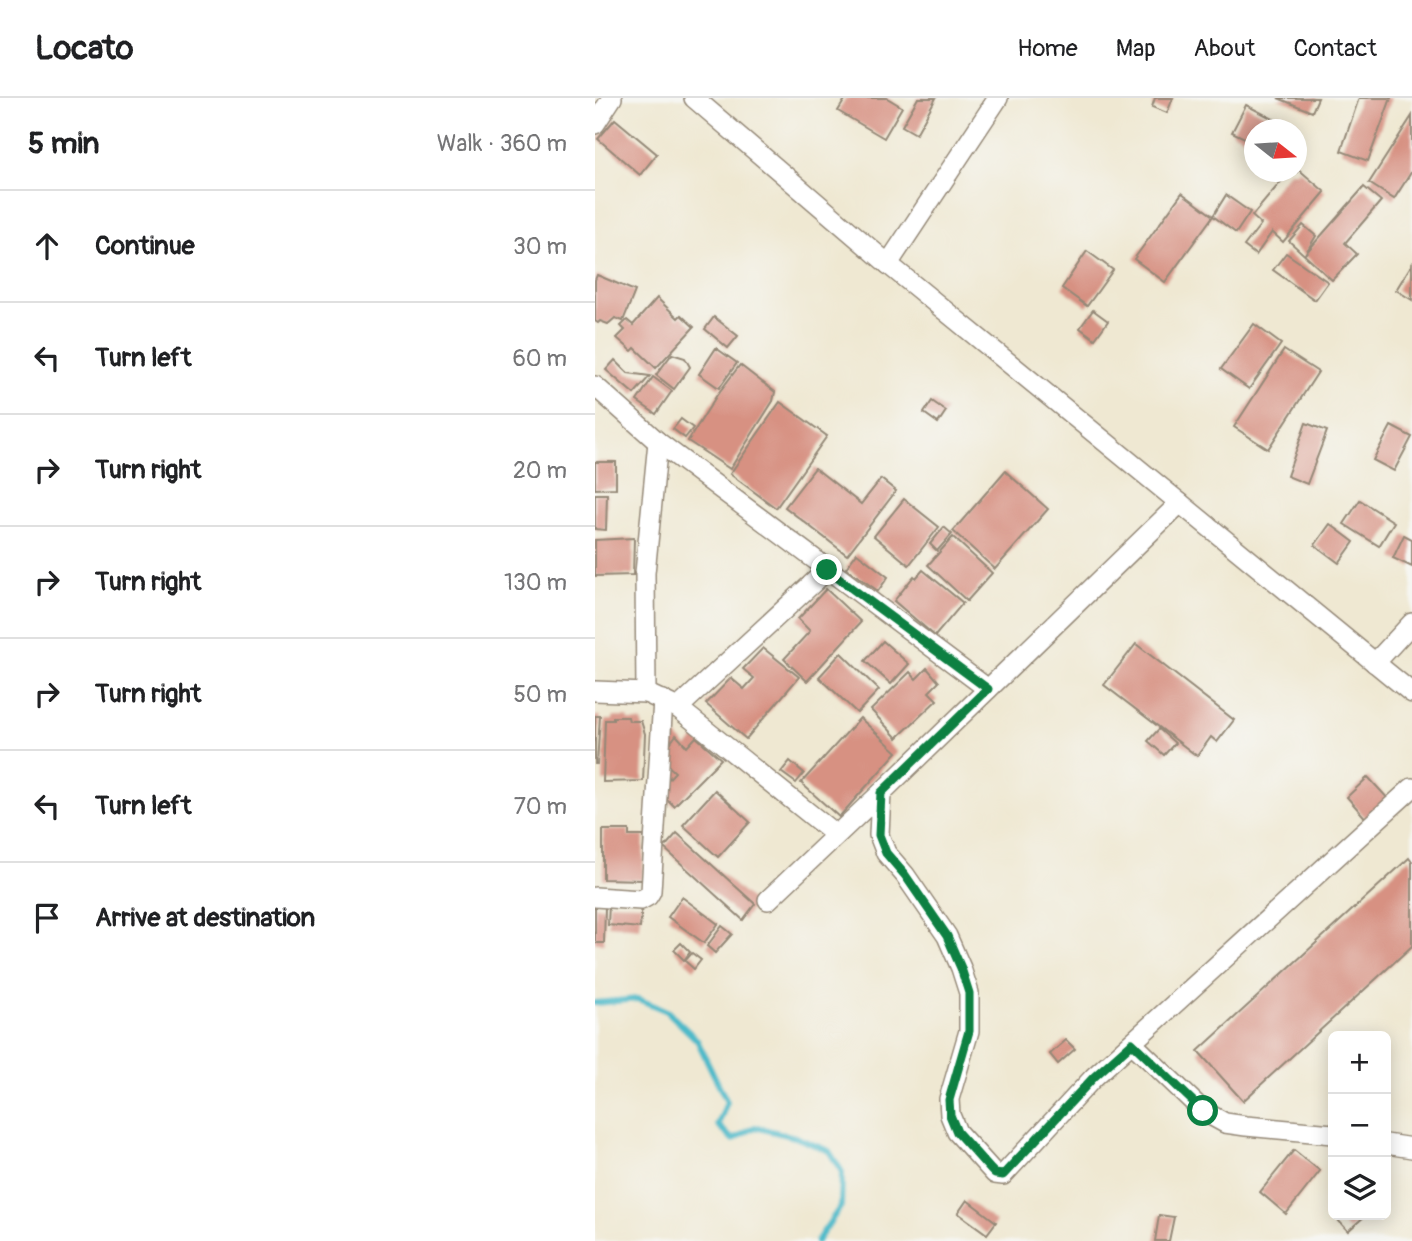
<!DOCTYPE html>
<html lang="en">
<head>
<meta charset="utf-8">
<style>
  :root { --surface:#fff; --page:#f6f6f6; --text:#202124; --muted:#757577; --line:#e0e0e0 }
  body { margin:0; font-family:Pangolin,sans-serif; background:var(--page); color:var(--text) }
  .controls { position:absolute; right:21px; bottom:21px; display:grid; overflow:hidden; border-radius:10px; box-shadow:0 4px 18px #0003 }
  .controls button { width:63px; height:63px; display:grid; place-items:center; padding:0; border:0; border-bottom:2px solid var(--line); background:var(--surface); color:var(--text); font:35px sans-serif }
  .compass { position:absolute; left:649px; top:21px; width:63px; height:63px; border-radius:50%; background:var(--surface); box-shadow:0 4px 18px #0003; rotate:107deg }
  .stop { position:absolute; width:21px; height:21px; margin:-16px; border:5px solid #0b8043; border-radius:50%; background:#fff }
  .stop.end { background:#0b8043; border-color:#fff; box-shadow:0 2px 7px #0008 }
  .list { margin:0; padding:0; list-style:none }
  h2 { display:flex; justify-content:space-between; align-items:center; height:91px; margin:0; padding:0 28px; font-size:30px }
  h2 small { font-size:23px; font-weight:400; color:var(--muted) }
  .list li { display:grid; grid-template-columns:46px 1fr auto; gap:21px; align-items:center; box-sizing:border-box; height:112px; padding:0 28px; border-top:2px solid var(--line) }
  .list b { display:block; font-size:26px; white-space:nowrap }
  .list em { font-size:23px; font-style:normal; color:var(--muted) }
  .icon { flex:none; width:38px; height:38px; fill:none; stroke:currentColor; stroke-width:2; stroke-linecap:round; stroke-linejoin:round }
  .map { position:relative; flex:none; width:817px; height:1143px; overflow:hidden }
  header { display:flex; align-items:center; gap:42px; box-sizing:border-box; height:98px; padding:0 35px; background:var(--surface); border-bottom:2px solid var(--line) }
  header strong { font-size:33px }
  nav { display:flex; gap:38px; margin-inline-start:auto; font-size:24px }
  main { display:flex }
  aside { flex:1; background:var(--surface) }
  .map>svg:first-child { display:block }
</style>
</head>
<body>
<header>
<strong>Locato</strong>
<nav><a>Home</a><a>Map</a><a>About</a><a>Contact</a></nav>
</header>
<main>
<aside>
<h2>5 min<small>Walk · 360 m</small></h2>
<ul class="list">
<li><svg class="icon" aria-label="ahead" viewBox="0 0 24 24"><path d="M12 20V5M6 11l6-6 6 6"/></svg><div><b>Continue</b></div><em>30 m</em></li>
<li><svg class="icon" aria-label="left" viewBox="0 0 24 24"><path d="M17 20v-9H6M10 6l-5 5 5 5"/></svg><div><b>Turn left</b></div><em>60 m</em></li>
<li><svg class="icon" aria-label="right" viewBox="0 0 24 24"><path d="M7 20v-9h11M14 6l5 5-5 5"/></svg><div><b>Turn right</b></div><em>20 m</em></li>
<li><svg class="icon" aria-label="right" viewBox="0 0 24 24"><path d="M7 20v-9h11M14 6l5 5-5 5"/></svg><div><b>Turn right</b></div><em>130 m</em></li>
<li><svg class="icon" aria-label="right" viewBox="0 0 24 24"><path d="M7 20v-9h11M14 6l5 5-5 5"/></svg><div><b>Turn right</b></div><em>50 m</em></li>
<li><svg class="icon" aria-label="left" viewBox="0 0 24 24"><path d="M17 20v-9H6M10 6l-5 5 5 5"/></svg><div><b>Turn left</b></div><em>70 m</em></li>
<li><svg class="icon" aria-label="arrive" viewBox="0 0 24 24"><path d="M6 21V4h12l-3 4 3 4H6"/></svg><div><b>Arrive at destination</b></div></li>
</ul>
</aside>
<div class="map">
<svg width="817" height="1143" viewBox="0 0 817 1143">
  <rect width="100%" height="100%" fill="#f6f6f2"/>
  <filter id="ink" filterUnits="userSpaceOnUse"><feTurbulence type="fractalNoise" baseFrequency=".0143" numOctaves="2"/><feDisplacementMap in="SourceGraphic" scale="14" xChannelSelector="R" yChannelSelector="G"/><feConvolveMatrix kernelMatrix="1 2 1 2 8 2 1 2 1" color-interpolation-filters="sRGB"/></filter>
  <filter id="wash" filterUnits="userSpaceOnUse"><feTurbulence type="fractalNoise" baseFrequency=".00686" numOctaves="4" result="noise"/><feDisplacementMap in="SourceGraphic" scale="28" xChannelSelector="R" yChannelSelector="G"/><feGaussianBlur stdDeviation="1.57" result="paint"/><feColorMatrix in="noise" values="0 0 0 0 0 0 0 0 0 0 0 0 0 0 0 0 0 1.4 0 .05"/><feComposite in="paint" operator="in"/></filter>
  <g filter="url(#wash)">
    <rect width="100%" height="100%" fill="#efe8d2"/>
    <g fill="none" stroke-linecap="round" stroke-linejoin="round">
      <path stroke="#4ebac9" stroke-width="6" d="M0 905 43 901 72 913 102 942 132 1004 123 1027 138 1042 160 1029 200 1039 234 1053 247 1074 246 1108 222 1143"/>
    </g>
    <g id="blocks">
      <g fill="#d79182">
        <path d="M251 0H292L307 9 289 40 243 13Z"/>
        <path d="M323 0H341L321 36 307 28Z"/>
        <path d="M560 0H578L572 15 557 9Z"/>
        <path d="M683 0H723L717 14Z"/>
        <path d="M764 0H796L773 63 746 53Z"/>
        <path d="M651 7 700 32H660V45L637 34Z"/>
        <path d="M817 18V73L799 101 774 85Z"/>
        <path d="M20 21 62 56 45 77 3 41Z"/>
        <path d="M702 70 730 94 688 144 677 134 661 157 649 148 666 126 657 118 694 74H702Z"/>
        <path d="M769 89 786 103 750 145 762 156 737 182 694 143 708 127 721 138 710 156Z"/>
        <path d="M587 95 618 118 570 184 539 161Z"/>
        <path d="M631 97 655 114 641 135 618 118Z"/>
        <path d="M492 153 518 172 492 208 467 190Z"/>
        <path d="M691 155 733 184 720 202 678 172Z"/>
        <path d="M817 166V202L801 192Z"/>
        <path d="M2 177 40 193 28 223 20 220 13 226 5 223 3 225 0 223V182Z"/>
        <path d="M62 200 83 220 86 217 99 229 61 270 40 250 37 253 22 240 30 232 26 228 32 222 38 227Z"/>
        <path d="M498 212 513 223 500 241 485 230Z"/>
        <path d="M119 219 143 238 133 250 110 231Z"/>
        <path d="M659 226 686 246 654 291 626 271Z"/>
        <path d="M121 250 142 265 124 290 104 276Z"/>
        <path d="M689 252 723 274 673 351 639 329Z"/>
        <path d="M77 256 90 260 95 269 79 291 61 277Z"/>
        <path d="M20 262 33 275 55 278 39 296 11 272Z"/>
        <path d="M145 267 180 294 178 303 135 371 93 343 122 297Z"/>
        <path d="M58 279 77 293 61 316 42 303Z"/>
        <path d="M337 303 351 313 343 325 329 315Z"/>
        <path d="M185 304 232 338 181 410 135 376Z"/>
        <path d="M86 321 98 330 90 340 78 331Z"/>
        <path d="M711 325 732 333 712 386 692 378Z"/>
        <path d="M796 328 817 339 799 373 778 362Z"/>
        <path d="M0 364H21V390L0 391Z"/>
        <path d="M220 370 266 406 286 381 301 393 252 457 190 409Z"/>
        <path d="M410 373 453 411 400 471 358 433Z"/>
        <path d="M0 396H12L11 432 0 431Z"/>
        <path d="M309 401 344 429 314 467 279 438Z"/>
        <path d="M765 402 799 424 784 448 749 426Z"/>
        <path d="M735 426 759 444 744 465 720 447Z"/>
        <path d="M349 429 357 436 342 453 335 446Z"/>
        <path d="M809 437 817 441V469L798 460Z"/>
        <path d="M358 439 397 475 372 503 333 467Z"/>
        <path d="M39 440 38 477 0 478V442Z"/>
        <path d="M262 455 293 479 283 493 251 470Z"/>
        <path d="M328 472 368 505 340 538 299 503 319 478 321 480Z"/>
        <path d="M231 491 266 524 212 583 189 561 215 533 203 521Z"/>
        <path d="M288 543 314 566 296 586 270 563Z"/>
        <path d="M541 546 639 622 622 644 616 639 602 658 509 587Z"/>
        <path d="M168 550 204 579 151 641 111 606 136 580 149 591 159 580 148 571Z"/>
        <path d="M246 555 284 592 262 615 224 579Z"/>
        <path d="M332 570 344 584 334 594 342 602 302 640 276 612 315 574 321 581Z"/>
        <path d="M0 618H5L2 666H0Z"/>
        <path d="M18 619H33L34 623H46L50 636 48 683 8 684 10 622H18Z"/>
        <path d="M265 620 302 654 244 719 206 685Z"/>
        <path d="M564 631 580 645 569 657 553 643Z"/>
        <path d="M81 637 92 649 101 639 126 661 79 708 67 696 69 686 80 674 70 665 74 660 69 654Z"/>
        <path d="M195 663 209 675 201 685 186 674Z"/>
        <path d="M773 679 795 703 773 723 752 699Z"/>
        <path d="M120 692 155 724 123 759 88 727Z"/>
        <path d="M8 732H34V738H49L48 782 8 781Z"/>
        <path d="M82 735 160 806 148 822 69 750Z"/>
        <path d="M814 760 817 764V848L648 1003 603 953Z"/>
        <path d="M87 799 123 826 109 845 73 819Z"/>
        <path d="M14 805 47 806 45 830 13 827Z"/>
        <path d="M0 808 10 809 9 845H0Z"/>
        <path d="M127 828 137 836 120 855 112 848Z"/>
        <path d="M86 845 95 854 89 862 79 852Z"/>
        <path d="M97 855 106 862 99 871 90 863Z"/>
        <path d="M471 942 480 951 463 966 455 956Z"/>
        <path d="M699 1052 725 1073 691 1116 665 1094Z"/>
        <path d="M372 1102 401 1124 392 1136 363 1115Z"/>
        <path d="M564 1117 579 1119 574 1143H560Z"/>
        <path d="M745 1117H771L753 1133 741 1120Z"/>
      </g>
    </g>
  </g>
  <g filter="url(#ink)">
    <use href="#blocks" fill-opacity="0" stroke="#958978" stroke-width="2"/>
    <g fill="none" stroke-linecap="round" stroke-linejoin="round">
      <defs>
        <g id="minor">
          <path d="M99 0 293 166 817 595"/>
          <path d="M0 26 17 0"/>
          <path d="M293 166 403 0"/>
          <path d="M0 288 63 344 393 591"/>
          <path d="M63 344 50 475 51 595 83 610 241 737"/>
          <path d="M780 565 817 525"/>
          <path d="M0 593 51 595"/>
          <path d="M83 610 232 472"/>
          <path d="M286 695 284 737 291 755 310 777 352 838 366 870 374 895V933L354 1001 355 1017 362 1034 400 1076 408 1077 499 979 817 690"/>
          <path d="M0 799 46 802 53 798 56 793 68 602"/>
          <path d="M173 802 286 695 585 405"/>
          <path d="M537 945 608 1013 630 1025 651 1028 738 1036"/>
          <path d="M791 1046 817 1050"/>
        </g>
      </defs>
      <use href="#minor" stroke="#958978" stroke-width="22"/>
      <use href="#minor" stroke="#fff" stroke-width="19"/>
    </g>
  </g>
  <g fill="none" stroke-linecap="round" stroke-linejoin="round" filter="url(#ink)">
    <path stroke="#0b8043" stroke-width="9" d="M232 472 393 591 286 695 284 737 291 755 310 777 352 838 366 870 374 895V933L354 1002 355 1017 362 1034 396 1072 400 1076 408 1077 499 979 537 945 608 1013"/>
  </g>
</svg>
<div class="controls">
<button>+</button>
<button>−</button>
<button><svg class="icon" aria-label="layers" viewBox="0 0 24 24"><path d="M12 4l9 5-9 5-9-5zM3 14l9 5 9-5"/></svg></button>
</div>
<svg class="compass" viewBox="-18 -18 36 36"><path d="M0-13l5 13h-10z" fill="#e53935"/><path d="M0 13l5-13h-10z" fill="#757577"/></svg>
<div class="stop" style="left:608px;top:1013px"></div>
<div class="stop end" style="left:232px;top:472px"></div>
</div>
</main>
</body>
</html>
